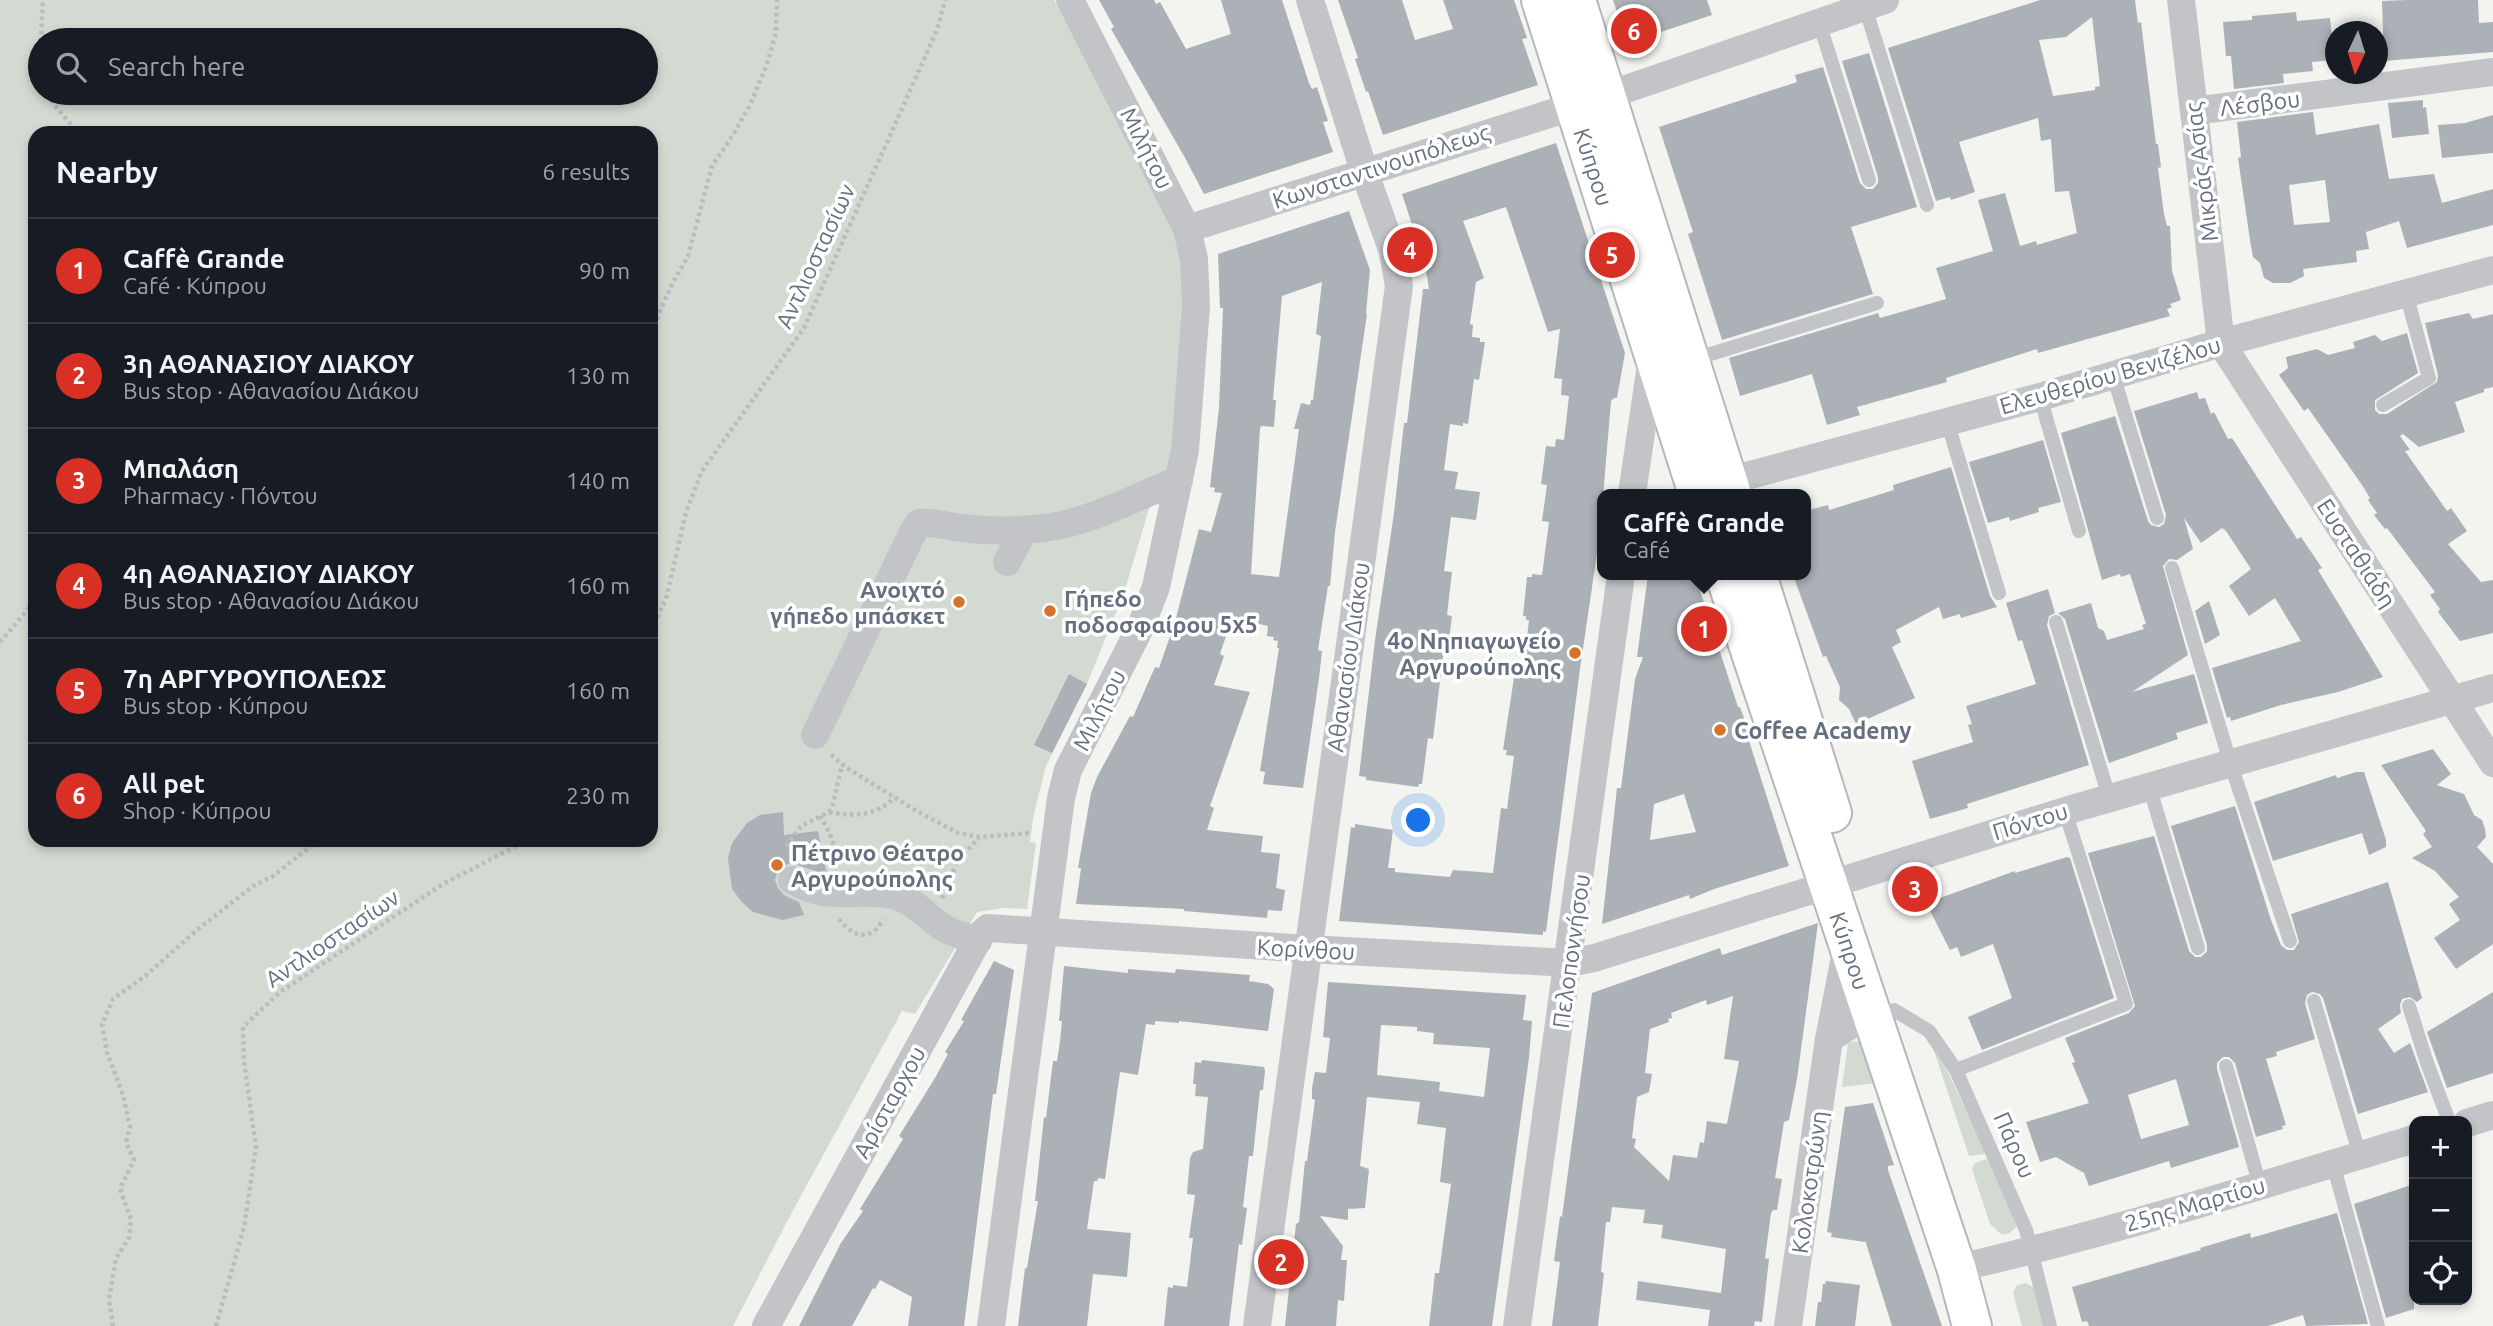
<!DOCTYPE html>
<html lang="en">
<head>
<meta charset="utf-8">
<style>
  :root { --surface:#171b24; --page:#20242c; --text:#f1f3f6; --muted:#9ea1a6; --line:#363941; --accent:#d93025 }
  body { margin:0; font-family:Ubuntu,sans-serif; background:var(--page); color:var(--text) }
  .controls { position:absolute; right:21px; bottom:21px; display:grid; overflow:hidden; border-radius:14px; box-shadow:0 4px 10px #0003 }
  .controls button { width:63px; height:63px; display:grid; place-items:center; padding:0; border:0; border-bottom:2px solid var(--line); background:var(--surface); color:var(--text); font:35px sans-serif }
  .compass { position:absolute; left:2325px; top:21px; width:63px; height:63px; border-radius:50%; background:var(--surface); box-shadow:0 4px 10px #0003; rotate:184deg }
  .you { position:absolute; left:1419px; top:821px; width:24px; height:24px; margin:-18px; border:5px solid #fff; border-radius:50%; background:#1a73e8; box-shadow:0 0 0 10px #1a73e833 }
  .badge { display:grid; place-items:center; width:46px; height:46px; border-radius:50%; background:var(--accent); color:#fff; font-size:23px; font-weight:700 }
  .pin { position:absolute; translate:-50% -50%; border:4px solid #fff; box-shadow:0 2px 7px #0006 }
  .popup { position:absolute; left:1597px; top:489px; width:214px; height:91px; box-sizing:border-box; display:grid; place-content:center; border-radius:14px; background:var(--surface); filter:drop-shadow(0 2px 5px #0005); font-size:23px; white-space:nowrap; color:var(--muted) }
  .popup b { font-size:26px; color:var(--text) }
  .popup::after { content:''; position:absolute; left:50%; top:100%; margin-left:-14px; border:14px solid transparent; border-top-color:var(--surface) }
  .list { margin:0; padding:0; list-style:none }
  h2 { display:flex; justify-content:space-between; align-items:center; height:91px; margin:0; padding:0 28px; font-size:30px }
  h2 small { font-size:23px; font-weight:400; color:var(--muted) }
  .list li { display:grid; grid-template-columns:46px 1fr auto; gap:21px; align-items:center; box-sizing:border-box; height:105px; padding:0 28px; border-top:2px solid var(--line) }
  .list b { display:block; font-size:26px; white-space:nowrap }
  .list p { margin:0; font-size:23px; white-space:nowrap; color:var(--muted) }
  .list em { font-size:23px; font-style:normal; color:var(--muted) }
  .icon { flex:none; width:38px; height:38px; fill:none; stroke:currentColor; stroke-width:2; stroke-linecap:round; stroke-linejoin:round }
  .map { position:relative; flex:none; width:2493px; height:1326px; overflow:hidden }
  .search { position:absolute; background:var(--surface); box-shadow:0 4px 10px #0003; left:28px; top:28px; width:630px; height:77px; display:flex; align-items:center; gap:18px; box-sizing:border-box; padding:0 24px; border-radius:38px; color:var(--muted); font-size:26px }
  .panel { position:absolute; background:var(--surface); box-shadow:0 4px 10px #0003; left:28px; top:126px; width:630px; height:721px; border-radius:21px }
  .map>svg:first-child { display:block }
</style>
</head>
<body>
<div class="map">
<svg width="2493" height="1326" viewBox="0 0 2493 1326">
  <rect width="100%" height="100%" fill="#f3f4f0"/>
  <g fill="#d3dad1" fill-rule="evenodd">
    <path d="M0 0H1054L1173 224 1185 279 1170 464 1164 505 1151 502 1124 593 1087 684 1046 766 1033 818 1030 842 1036 843 1027 909 1004 908 977 912 915 1014 902 1011 791 1214 733 1326H0ZM40 40H646V93H40ZM35 133H651V840H35Z"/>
    <path d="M1863 1040 1877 1083 1842 1087 1848 1043Z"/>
    <path d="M1936 1046 1986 1154 1969 1156 1933 1048Z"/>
    <path d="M1987 1159 2014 1218 2016 1227 2010 1233 2002 1235 1990 1224 1972 1169 1975 1163Z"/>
    <path d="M2026 1283 2034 1288 2043 1326H2022L2013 1293 2017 1285Z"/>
  </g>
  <g fill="#acb1b7" fill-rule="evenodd">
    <path d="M1099 0H1154L1156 4 1160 2 1186 49 1231 34 1221 0H1282L1309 83 1312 89 1317 87 1328 121 1323 122 1333 152 1204 194 1184 156 1111 29 1114 27Z"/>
    <path d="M1338 0H1402L1415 40 1453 29 1443 0H1514L1527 38 1522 39 1538 85 1383 135 1368 91 1366 92 1355 59 1358 58Z"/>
    <path d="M1613 0H1707L1712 15 1628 43Z"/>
    <path d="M2040 0H2135L2138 23 2141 22 2156 144H2158L2161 167 2158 168 2164 214 2167 226H2170L2172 271 2181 300 2170 304 2172 307 2167 309 2170 316 2038 353 2037 349 1946 378 1947 382 1857 407 1860 415 1827 425 1812 374 1740 396 1729 358 1878 313 1880 318 1946 299 1936 268 1993 251 1978 200 2005 193 2020 246 2036 241 2037 245 2077 233 2069 191 2055 192 2051 139 2041 141 2038 118 1959 142 1975 192 1951 200 1950 197 1936 201 1888 48ZM2092 17 2100 86 2095 87V90L2053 96 2039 40 2066 37Z"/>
    <path d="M2407 0H2478L2479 23 2493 22V52L2384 61 2382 1Z"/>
    <path d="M2296 12 2297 21 2330 18 2334 60 2312 62 2313 71 2283 74 2284 83 2234 89 2231 56H2226L2223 22 2252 20V16Z"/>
    <path d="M1869 53 1917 207 1851 227 1873 294 1722 340 1688 234 1693 232 1659 127 1797 82 1795 75 1823 67 1860 183 1866 189H1873L1878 183V177L1842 61Z"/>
    <path d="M2423 100V108L2426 107 2429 134 2392 138 2388 103Z"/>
    <path d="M2313 112 2316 135 2379 124 2389 179 2434 174 2442 203 2493 189V225L2407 248 2399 221 2366 232 2369 249 2356 251 2357 262 2303 269 2304 276 2290 283H2273L2264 278 2260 263 2253 257 2250 240 2238 158 2241 157 2237 122ZM2325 180 2330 222 2294 225 2289 185Z"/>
    <path d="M2493 115V153L2442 158 2438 125 2465 123Z"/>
    <path d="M1556 143 1625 353 1617 398H1614L1611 401 1600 533 1580 669 1546 932 1543 931V935L1339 921 1351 827 1355 828V824L1393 830 1388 868H1395V872L1450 877 1453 870 1493 873 1501 808 1507 809 1514 756 1506 755 1507 750H1503L1515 671 1523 672 1529 620H1526V616H1523L1527 577H1532V574L1542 575 1549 522 1542 521 1547 485 1541 484 1546 446 1555 447 1556 439 1564 440 1569 396 1561 395 1562 379 1554 378 1560 329 1548 332 1506 207 1463 221 1484 278 1476 282 1470 324 1473 325 1472 337 1480 338V342H1485L1479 380 1474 379 1468 424 1463 423V426L1450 424 1444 470 1458 472 1455 489 1480 492 1476 520 1451 517 1444 571 1452 572 1447 615 1452 616 1448 648H1444L1433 739 1428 738 1422 784H1419L1418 787 1366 780V777L1359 776 1375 640 1394 513 1404 423H1407L1423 289H1429L1425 264 1402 194Z"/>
    <path d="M1349 211 1370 270 1366 313 1367 314 1335 532 1330 586H1328L1318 650 1322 651 1319 678 1303 788 1263 784 1265 772 1260 771 1279 648H1277L1278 641 1273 640 1274 637 1267 636 1268 626 1232 618 1220 654 1224 656 1214 685 1250 692 1210 806 1214 808 1207 830 1263 836 1261 852 1280 854 1276 888 1285 890 1282 911 1268 910 1267 918 1184 911V909L1076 904 1081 868H1078L1091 793 1097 777 1130 716 1133 717 1155 667 1159 668 1175 622 1199 529 1211 532 1222 493 1214 492 1215 488 1210 487 1219 408 1223 308H1220L1218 254ZM1322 282 1316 334 1321 336 1313 400H1311L1310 405 1301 403 1294 429H1299L1279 577 1251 574 1260 429 1261 426 1274 427 1276 400H1273L1282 296Z"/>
    <path d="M2469 313 2473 319 2493 314V387L2484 389V392L2455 402 2465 432 2419 447 2403 434 2400 436 2410 450 2405 451 2447 511 2451 508 2467 531 2448 544 2481 582 2493 580V633L2460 641 2438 612 2440 609 2430 595 2435 592 2387 528 2385 529 2374 515 2377 513 2368 500 2370 498 2362 485 2308 408 2304 411 2279 375 2288 368 2286 357 2317 349 2328 355 2355 348 2353 342 2375 335 2382 341 2407 333 2418 373 2375 400V410L2379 414H2387L2437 382 2438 375 2425 323Z"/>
    <path d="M2197 392 2199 399 2205 398 2211 414 2214 412 2228 439 2232 438 2297 539 2301 537 2322 568 2318 570 2383 677 2338 692 2281 705 2231 721 2230 717 2227 718 2212 668 2301 641 2275 598 2249 616 2229 586 2251 569 2226 531 2222 528 2201 543 2184 518 2193 549 2177 560 2169 559 2163 566 2188 655 2132 692 2194 674 2208 723 2176 733 2178 739 2109 763 2065 619 2058 613 2091 603 2098 628 2104 631 2107 640 2144 629 2142 625 2146 624 2130 574 2121 577 2120 574 2102 580 2061 433 2115 416 2148 521 2151 525 2159 527 2164 524 2166 515 2134 411Z"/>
    <path d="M2043 440 2061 502 2038 508 2039 512 2010 521 2009 517 1988 523 1969 462Z"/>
    <path d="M1951 467 1990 596 1997 607 1961 618 1960 614 1943 619 1939 607 1896 630 1901 642 1892 647 1915 698 1856 724 1849 709 1839 700 1840 687 1826 656 1823 657 1793 575H1805V511L1828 505 1829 510 1894 490 1893 485Z"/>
    <path d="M1648 575H1695L1738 707H1740L1752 740 1749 741 1789 866 1714 889 1690 899 1689 895 1602 924 1617 788H1621L1635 679 1643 657H1637ZM1684 794 1696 832 1650 840 1654 804Z"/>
    <path d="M2048 589 2055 613 2049 616 2047 625 2089 765 1967 804 1968 808 1930 819 1912 761 1973 742 1968 725 1972 724 1966 706 2036 684 2022 640 2018 641 2006 603Z"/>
    <path d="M2209 601 2220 635 2205 644 2195 611Z"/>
    <path d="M1069 674 1087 684 1052 753 1034 745Z"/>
    <path d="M2433 749 2451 774 2437 785 2464 794 2474 815 2482 820 2485 829 2486 837 2477 847 2493 864V944L2456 969 2434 938 2460 920 2449 904 2459 897 2435 871 2412 858 2432 847 2423 834 2426 831 2381 765Z"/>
    <path d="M2356 772H2364L2386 840V847L2369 855 2362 833 2273 861 2254 802 2336 775 2337 778Z"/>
    <path d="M2235 806 2271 920 2281 945 2287 950H2294L2299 942 2291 914 2388 882 2422 998 2417 1002 2410 997 2402 999 2400 1005 2401 1013 2378 1029 2394 1053 2410 1043 2428 1092 2358 1114 2323 998 2320 994 2312 992 2307 995 2305 1003 2315 1039 2276 1052 2277 1056 2266 1059 2286 1125 2282 1126 2283 1129 2256 1137 2235 1063 2229 1057H2223L2217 1063V1069L2239 1147 2171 1168 2169 1161 2089 1186 2084 1173 2056 1157 2040 1162 2026 1122 2089 1103 2072 1063 2075 1062 2065 1038 2129 1013 2135 1006 2088 853 2154 836 2189 951 2195 957H2201L2207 951V945L2171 826ZM2176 1079 2189 1125 2141 1139 2128 1095Z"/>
    <path d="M783 812 784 835 818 831 827 875 792 863 782 866 777 873 775 880 778 888 784 895 799 902 804 915 782 920 753 912 741 901 732 889 728 858 732 843 747 823 760 815Z"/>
    <path d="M2067 857 2070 858 2114 998 1982 1050 1968 1017 2012 998 1993 944 1961 957 1957 947 1950 950 1926 903 2015 871V873Z"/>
    <path d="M1818 923 1797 1079 1789 1120 1784 1122 1775 1178 1782 1179 1777 1210H1773L1771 1213 1765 1258 1769 1259 1762 1322 1755 1321 1754 1326H1708L1710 1310 1636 1300 1638 1281 1721 1293 1726 1249 1661 1238 1663 1225 1643 1223 1645 1210 1612 1207 1610 1222H1606L1601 1272 1604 1273 1598 1326H1552L1560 1262 1554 1261 1560 1216 1562 1217 1592 993 1720 948 1722 955ZM1733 996 1724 1059 1739 1061 1727 1124 1707 1121 1704 1143 1700 1142 1697 1158 1673 1155 1669 1181 1634 1147 1636 1139 1632 1138 1637 1097 1649 1092 1652 1074 1645 1073 1650 1029 1669 1022 1668 1019 1672 1018 1671 1013 1706 1000 1707 1005Z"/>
    <path d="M994 961 1014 970 996 1094H993L964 1326H908L912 1297 880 1280 875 1289 873 1288 852 1326H799L841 1243 863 1211 860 1209 903 1139 899 1136 935 1078 948 1054 945 1052 964 1021 961 1020Z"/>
    <path d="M1064 966 1128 973V969L1175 973 1176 969 1250 975 1249 981 1268 984 1274 989 1268 1031 1179 1021V1023L1155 1021V1025L1146 1024 1138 1075 1120 1072 1105 1179 1098 1178 1097 1181H1094L1087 1229 1131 1233 1127 1277 1093 1274 1087 1326H1018L1025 1268H1027L1038 1201H1035L1044 1117 1046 1118 1053 1061H1057L1060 1041 1062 1021H1059Z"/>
    <path d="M1328 982 1526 995 1523 1020 1532 1021 1529 1058 1492 1326H1429L1435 1273H1439L1451 1184 1440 1182 1446 1128 1417 1124 1420 1102 1367 1097 1360 1166 1369 1169 1365 1208 1348 1209V1220L1320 1216 1343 1246 1341 1260H1347L1344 1301 1338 1300 1336 1326H1285L1296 1224 1299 1222 1305 1161H1307L1315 1100 1312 1099V1088L1315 1072 1326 1073 1330 1038 1323 1037ZM1381 1025 1417 1027V1031L1434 1033 1433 1044 1490 1048 1484 1097 1439 1091 1440 1082 1377 1075Z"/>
    <path d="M2493 992V1073L2447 1088 2427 1032Z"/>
    <path d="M1202 1060 1264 1067 1265 1071 1263 1090H1260L1253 1156H1249L1243 1207 1247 1208 1242 1245 1239 1244 1229 1326H1164L1168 1287 1173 1288V1285L1187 1287 1193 1238H1189L1195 1195 1187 1194 1190 1158 1193 1152 1203 1149 1208 1097 1195 1096 1196 1084H1193L1195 1062 1201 1063Z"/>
    <path d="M1873 1103 1894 1165 1888 1166V1170L1942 1326H1892L1865 1240V1242L1831 1237 1832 1233 1827 1232 1845 1107Z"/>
    <path d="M2414 1184V1309L2386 1318 2354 1204Z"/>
    <path d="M2337 1213 2368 1324 2306 1326 2303 1315 2268 1326H2089L2087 1321 2082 1322 2072 1287 2201 1250 2200 1248 2250 1233 2251 1238Z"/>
    <path d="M1826 1281 1860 1285 1855 1326H1815L1818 1302H1821L1823 1284H1825Z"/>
  </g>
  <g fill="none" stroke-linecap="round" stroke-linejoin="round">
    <defs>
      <g id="secondary">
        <path id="s1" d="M1541 0 1698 494"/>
        <path d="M1576 0 1732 494"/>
        <path id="s2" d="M1725 575 1957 1270 1972 1326"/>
        <path d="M1757 575 1832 813"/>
      </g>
    </defs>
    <use href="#secondary" stroke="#b4b7bc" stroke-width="42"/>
    <g stroke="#bbbcbf" stroke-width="4.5" stroke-dasharray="3.5 3.5" stroke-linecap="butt">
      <path d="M40 55 43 0"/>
      <path d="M50 93 54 105 79 133"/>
      <path d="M651 332 670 288 688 256 712 166 733 135 750 105 767 64 776 33 777 0"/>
      <path d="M651 630 666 599 686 512 702 471 804 328 937 30 945 0"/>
      <path d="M0 642 35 601"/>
      <path d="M831 755 847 768 915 810 958 833 979 837 1030 833"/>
      <path d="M829 812C854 817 876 816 895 797"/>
      <path d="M820 816C829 830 840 853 834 869"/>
      <path d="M786 846 801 826 829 812 832 808 842 765"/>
      <path d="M942 898 958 860 979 838"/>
      <path d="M839 919C853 938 872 942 883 919"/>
      <path d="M113 1326 109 1299 116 1258 129 1238 131 1220 120 1189 134 1160 126 1142 130 1127 123 1095 107 1052 102 1024 113 999 144 977 197 930 253 886 273 876 319 840"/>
      <path d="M216 1326 244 1227 256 1147 244 1061 243 1027 280 992 443 884 528 840"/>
    </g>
    <g stroke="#c2c4c8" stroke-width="14">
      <path d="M1865 7 1927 205"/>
      <path d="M1819 22 1869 180"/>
      <path d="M1691 360 1877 303"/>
      <path d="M2113 375 2157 518"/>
      <path d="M2040 397 2079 531"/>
      <path d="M2383 405 2429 378 2406 293"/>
      <path d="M1947 421 1999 593"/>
      <path d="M2172 568 2230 762 2290 941"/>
      <path d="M2056 622 2109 797"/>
      <path d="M2149 786 2198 948"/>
      <path d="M2314 1001 2360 1156"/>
      <path d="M2409 1006 2427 1063 2449 1121"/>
      <path d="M1894 1010 1929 1031 1956 1070 2026 1230 2050 1326"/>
      <path d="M2226 1066 2260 1186"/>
      <path d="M1956 1070 2126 1004 2065 811"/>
      <path d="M2333 1164 2378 1326"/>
    </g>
    <g stroke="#c2c4c8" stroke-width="28">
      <path d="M2181 0 2221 343 2493 763"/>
      <path d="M2194 111 2493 72"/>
      <path d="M1187 229 1606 96 1885 0"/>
      <path d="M1728 481 2040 397 2221 343 2493 270"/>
      <path d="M1632 494 1652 358"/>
      <path d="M1007 562 1024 530"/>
      <path d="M815 735 914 530 919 523C933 521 948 527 962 528 985 531 1009 531 1032 529 1083 527 1132 498 1179 480"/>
      <path d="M792 880C828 902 853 888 892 895 913 899 926 916 942 927 953 934 966 937 978 941"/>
      <path d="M1829 1039 1848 942"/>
      <path d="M2467 1123 2493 1115"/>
      <path d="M1975 1264C2123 1229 2269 1183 2414 1139"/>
      <path d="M766 1326 981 934 988 928 1309 949 1569 963 1594 958 2065 811 2493 688"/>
      <path d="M991 1326 1061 798 1068 770 1141 626 1156 587 1185 450 1196 306 1194 259 1187 229 1070 0"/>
      <path d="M1257 1326 1399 286 1393 252 1364 171 1310 0"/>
      <path d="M1517 1326 1621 575"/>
      <path d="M1788 1326 1829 1039 1852 1024 1872 1019"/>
    </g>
    <use href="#secondary" stroke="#fff" stroke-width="38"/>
  </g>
  <g fill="#d5722e" stroke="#fff" stroke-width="2.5">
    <circle cx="959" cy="602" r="7"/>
    <circle cx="1050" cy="611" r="7"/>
    <circle cx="1575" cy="653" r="7"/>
    <circle cx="1720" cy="730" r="7"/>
    <circle cx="777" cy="865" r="7"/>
  </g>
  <g text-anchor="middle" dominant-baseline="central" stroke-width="7" stroke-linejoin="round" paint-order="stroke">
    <g font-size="23" fill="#656f7f" stroke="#fff">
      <text transform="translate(2260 103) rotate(-7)">Λέσβου</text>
      <text transform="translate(1147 148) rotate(63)">Μιλήτου</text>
      <text transform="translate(1381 166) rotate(-18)">Κωνσταντινουπόλεως</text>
      <text stroke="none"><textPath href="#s1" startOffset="175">Κύπρου</textPath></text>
      <text transform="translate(2201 172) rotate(-97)">Μικράς Ασίας</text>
      <text transform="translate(815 256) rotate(-65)">Αντλιοστασίων</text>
      <text transform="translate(2110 375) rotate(-16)">Ελευθερίου Βενιζέλου</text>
      <text transform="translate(2357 553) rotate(57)">Ευσταθιάδη</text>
      <text transform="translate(1348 657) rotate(-82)">Αθανασίου Διάκου</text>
      <text transform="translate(1099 710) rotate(-63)">Μιλήτου</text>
      <text transform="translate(2030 821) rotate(-17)">Πόντου</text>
      <text transform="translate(332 938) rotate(-34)">Αντλιοστασίων</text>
      <text transform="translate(1306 949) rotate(3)">Κορίνθου</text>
      <text stroke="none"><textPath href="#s2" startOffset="396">Κύπρου</textPath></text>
      <text transform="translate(1571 951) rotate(-82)">Πελοποννήσου</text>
      <text transform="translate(889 1102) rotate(-61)">Αρίσταρχου</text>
      <text transform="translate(2015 1145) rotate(66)">Πάρου</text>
      <text transform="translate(1809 1182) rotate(-82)">Κολοκοτρώνη</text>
      <text transform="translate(2195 1204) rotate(-16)">25ης Μαρτίου</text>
    </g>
    <g font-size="23" font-weight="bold" fill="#656f7f" stroke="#fff" text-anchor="start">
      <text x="945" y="589" text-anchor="end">Ανοιχτό<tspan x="945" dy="26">γήπεδο μπάσκετ</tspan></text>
      <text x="1064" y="598">Γήπεδο<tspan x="1064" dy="26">ποδοσφαίρου 5x5</tspan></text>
      <text x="1561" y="640" text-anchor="end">4ο Νηπιαγωγείο<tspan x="1561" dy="26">Αργυρούπολης</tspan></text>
      <text x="1734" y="730">Coffee Academy</text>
      <text x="791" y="852">Πέτρινο Θέατρο<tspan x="791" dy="26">Αργυρούπολης</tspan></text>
    </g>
  </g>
</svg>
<div class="controls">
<button>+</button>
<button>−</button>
<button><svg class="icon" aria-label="locate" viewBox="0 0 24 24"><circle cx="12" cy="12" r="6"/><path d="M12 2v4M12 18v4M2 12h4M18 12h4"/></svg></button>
</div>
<svg class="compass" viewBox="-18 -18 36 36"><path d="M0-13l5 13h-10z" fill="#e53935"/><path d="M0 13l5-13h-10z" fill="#9ea1a6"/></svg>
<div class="you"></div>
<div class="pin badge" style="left:1704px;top:629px">1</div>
<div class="popup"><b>Caffè Grande</b>Café</div>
<div class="pin badge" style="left:1281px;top:1262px">2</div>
<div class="pin badge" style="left:1915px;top:889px">3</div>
<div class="pin badge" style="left:1410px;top:250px">4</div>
<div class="pin badge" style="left:1612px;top:255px">5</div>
<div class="pin badge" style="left:1634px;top:31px">6</div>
<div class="search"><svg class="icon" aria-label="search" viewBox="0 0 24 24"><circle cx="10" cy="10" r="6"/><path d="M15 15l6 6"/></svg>Search here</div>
<section class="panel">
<h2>Nearby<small>6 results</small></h2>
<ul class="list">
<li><span class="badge">1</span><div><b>Caffè Grande</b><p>Café · Κύπρου</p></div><em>90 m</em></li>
<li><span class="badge">2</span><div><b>3η ΑΘΑΝΑΣΙΟΥ ΔΙΑΚΟΥ</b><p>Bus stop · Αθανασίου Διάκου</p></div><em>130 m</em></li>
<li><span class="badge">3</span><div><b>Μπαλάση</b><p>Pharmacy · Πόντου</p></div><em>140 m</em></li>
<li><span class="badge">4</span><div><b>4η ΑΘΑΝΑΣΙΟΥ ΔΙΑΚΟΥ</b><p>Bus stop · Αθανασίου Διάκου</p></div><em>160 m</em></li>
<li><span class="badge">5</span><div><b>7η ΑΡΓΥΡΟΥΠΟΛΕΩΣ</b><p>Bus stop · Κύπρου</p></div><em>160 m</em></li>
<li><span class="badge">6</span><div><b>All pet</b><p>Shop · Κύπρου</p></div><em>230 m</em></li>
</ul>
</section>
</div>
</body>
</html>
